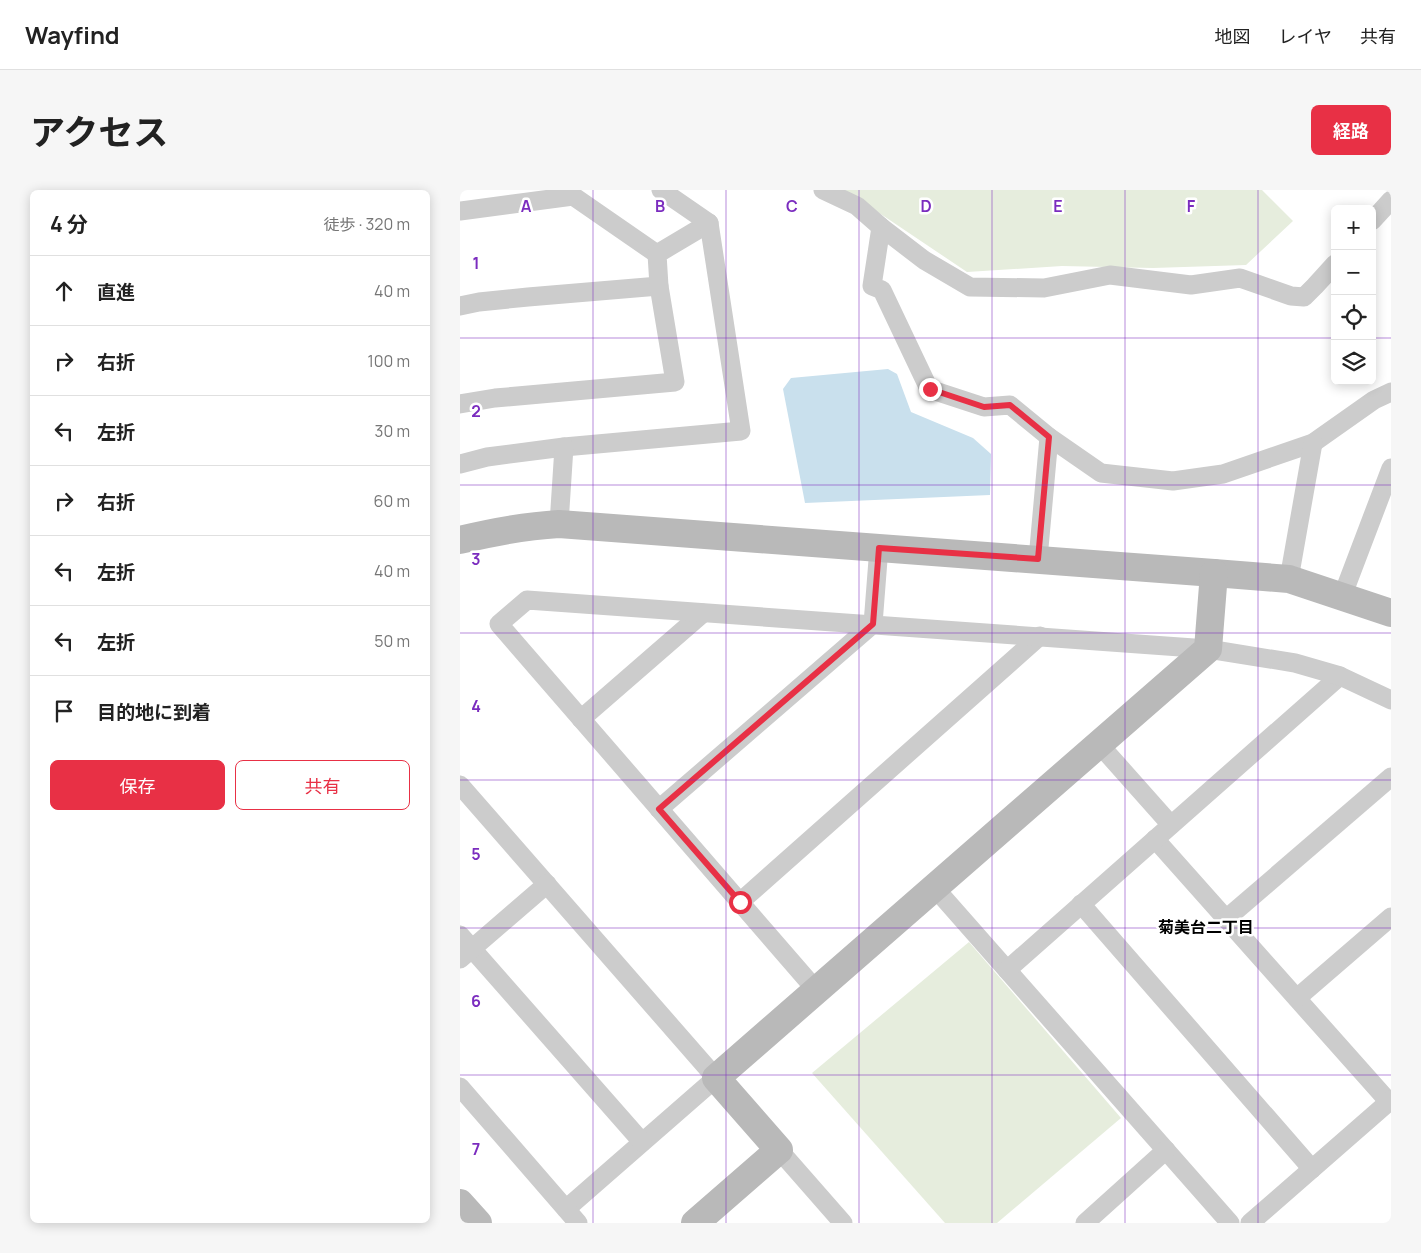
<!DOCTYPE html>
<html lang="ja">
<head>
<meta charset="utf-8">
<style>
  :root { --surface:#fff; --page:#f6f6f6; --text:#222; --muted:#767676; --line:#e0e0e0; --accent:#e83045 }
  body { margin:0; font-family:Manrope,"Noto Sans JP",sans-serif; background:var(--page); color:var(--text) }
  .controls { position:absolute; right:15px; top:15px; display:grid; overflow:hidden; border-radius:8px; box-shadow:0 2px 12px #0003 }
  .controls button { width:45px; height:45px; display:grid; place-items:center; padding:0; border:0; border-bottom:1px solid var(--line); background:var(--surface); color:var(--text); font:25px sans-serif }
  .stop { position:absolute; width:15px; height:15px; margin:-11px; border:4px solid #e83045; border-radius:50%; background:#fff }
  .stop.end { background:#e83045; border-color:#fff; box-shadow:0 1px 5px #0008 }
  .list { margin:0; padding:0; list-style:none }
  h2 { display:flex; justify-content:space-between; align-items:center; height:65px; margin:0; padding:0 20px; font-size:21px }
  h2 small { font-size:16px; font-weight:400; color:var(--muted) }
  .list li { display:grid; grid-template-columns:32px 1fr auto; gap:15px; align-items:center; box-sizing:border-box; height:70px; padding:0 20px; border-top:1px solid var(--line) }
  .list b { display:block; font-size:19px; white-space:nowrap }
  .list em { font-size:16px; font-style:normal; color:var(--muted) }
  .actions { display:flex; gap:10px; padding:15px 20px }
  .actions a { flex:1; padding:11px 0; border:1px solid var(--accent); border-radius:8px; text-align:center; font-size:18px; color:var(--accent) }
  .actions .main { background:var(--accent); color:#fff }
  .icon { flex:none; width:28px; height:28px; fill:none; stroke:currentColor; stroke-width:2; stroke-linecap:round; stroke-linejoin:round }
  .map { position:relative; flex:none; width:931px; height:1033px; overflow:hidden; border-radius:8px }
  header { display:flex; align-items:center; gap:30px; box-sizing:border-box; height:70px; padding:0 25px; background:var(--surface); border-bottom:1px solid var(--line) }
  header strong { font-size:24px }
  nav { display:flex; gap:28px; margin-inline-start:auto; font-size:18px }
  .intro { display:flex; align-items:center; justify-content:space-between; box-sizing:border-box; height:120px; padding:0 30px }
  h1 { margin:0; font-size:35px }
  .button { padding:12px 22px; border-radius:8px; background:var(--accent); color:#fff; font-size:18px; font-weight:700 }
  main { display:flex; gap:30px; padding:0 30px }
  aside { flex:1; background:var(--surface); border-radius:8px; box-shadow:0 2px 12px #0003 }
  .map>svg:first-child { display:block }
</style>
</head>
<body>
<header>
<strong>Wayfind</strong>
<nav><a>地図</a><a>レイヤ</a><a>共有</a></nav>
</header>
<div class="intro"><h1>アクセス</h1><a class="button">経路</a></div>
<main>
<aside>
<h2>4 分<small>徒歩 · 320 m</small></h2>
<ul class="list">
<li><svg class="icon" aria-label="ahead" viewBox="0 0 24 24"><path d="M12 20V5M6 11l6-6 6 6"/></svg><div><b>直進</b></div><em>40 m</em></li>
<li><svg class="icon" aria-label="right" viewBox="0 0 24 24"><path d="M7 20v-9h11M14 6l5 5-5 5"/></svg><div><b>右折</b></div><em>100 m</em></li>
<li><svg class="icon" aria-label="left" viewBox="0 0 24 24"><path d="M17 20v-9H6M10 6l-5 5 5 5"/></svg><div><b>左折</b></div><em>30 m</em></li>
<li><svg class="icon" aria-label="right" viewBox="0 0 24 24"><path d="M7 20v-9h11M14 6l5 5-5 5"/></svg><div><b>右折</b></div><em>60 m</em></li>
<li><svg class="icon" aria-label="left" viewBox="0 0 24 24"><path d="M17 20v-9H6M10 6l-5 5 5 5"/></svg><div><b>左折</b></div><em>40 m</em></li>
<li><svg class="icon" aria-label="left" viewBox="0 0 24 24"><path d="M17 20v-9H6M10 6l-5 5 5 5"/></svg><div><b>左折</b></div><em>50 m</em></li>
<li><svg class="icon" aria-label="arrive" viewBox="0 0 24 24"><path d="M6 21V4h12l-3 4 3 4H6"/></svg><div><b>目的地に到着</b></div></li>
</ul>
<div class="actions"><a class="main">保存</a><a>共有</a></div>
</aside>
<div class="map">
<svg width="931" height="1033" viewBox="0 0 931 1033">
  <rect width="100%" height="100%" fill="#fff"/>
  <g fill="#e6eddd">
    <path d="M385 0H802L833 31 786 75 693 78 602 76 507 82Z"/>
    <path d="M509 752 661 928 537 1033H485L352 883Z"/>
  </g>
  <path fill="#c9e0ed" d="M428 179 437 184 451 222 513 248 531 264 530 305 345 313 323 199 331 188Z"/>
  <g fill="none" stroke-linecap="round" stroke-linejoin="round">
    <g stroke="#ccc" stroke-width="19">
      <path d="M363 0 397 16 421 37 464 70 510 97 584 98 650 85 731 95 780 88 831 106 844 107 855 96 875 74"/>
      <path d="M0 21 113 6 197 64"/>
      <path d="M912 31 931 10"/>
      <path d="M421 37 412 96 422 100 469 199 524 217 550 215 589 247"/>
      <path d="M0 116 19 112 68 107 199 96"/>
      <path d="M0 214 35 208 215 192 199 96 197 64 249 33"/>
      <path d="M0 274 27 267 104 257 281 241 249 33 201 0"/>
      <path d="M99 334 104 257"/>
      <path d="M578 369 589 247 641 283 713 291 763 284 853 253 914 210 931 202"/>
      <path d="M829 389 853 253"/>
      <path d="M882 407 931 278"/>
      <path d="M121 529 243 423"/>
      <path d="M639 554 711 635"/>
      <path d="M0 595 256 888 106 1019"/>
      <path d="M199 619 413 434 419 357"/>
      <path d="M695 649 929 912"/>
      <path d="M474 697 770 1033"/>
      <path d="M280 712 580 446"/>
      <path d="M621 714 852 979"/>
      <path d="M766 729 931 587"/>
      <path d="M0 745 182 952"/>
      <path d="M0 769 87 694"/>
      <path d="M547 780 880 486"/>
      <path d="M356 800 39 434 67 410 748 459 835 473 880 486 931 510"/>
      <path d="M837 808 931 727"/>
      <path d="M0 897 118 1033"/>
      <path d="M319 960 383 1033"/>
      <path d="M625 1033 706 960"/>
      <path d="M790 1033 931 910"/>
    </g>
    <g stroke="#b9b9b9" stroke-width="28">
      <path d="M0 350C33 342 65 336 99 334L754 383 829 389 931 423"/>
      <path d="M0 1013 18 1033"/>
      <path d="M235 1033 319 960 256 888 748 459 754 383"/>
    </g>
  </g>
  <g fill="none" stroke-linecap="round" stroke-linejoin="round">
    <path stroke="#e83045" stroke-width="6" d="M280 712 199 619 413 434 419 358 578 369 589 247 550 215 524 217 470 199"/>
  </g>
  <path fill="none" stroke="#7b2cbf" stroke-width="1" stroke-opacity="0.55" d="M133 0V1033M266 0V1033M399 0V1033M532 0V1033M665 0V1033M798 0V1033M0 148H875M912 148H931M0 295H931M0 443H931M0 590H931M0 738H931M0 885H931"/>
  <g text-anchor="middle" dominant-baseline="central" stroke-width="5" stroke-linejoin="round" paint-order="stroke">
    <g font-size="16" font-weight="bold" fill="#000" stroke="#fff">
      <text x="746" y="737">菊美台二丁目</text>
    </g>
  </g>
  <g font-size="16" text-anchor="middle" font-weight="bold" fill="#7b2cbf" stroke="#fff" stroke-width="5" stroke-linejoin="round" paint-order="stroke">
    <text x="66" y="22">A</text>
    <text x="200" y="22">B</text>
    <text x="332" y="22">C</text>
    <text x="466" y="22">D</text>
    <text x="598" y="22">E</text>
    <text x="731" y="22">F</text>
    <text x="16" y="79">1</text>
    <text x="16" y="227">2</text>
    <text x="16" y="375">3</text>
    <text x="16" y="522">4</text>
    <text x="16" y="670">5</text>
    <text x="16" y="817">6</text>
    <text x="16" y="965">7</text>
  </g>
</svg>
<div class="controls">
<button>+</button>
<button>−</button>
<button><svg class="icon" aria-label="locate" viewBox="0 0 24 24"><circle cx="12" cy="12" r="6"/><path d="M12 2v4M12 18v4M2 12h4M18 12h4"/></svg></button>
<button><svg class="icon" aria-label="layers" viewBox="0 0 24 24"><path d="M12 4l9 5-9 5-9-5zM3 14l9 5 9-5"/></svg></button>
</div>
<div class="stop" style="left:280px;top:712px"></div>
<div class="stop end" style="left:470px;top:199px"></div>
</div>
</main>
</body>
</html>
